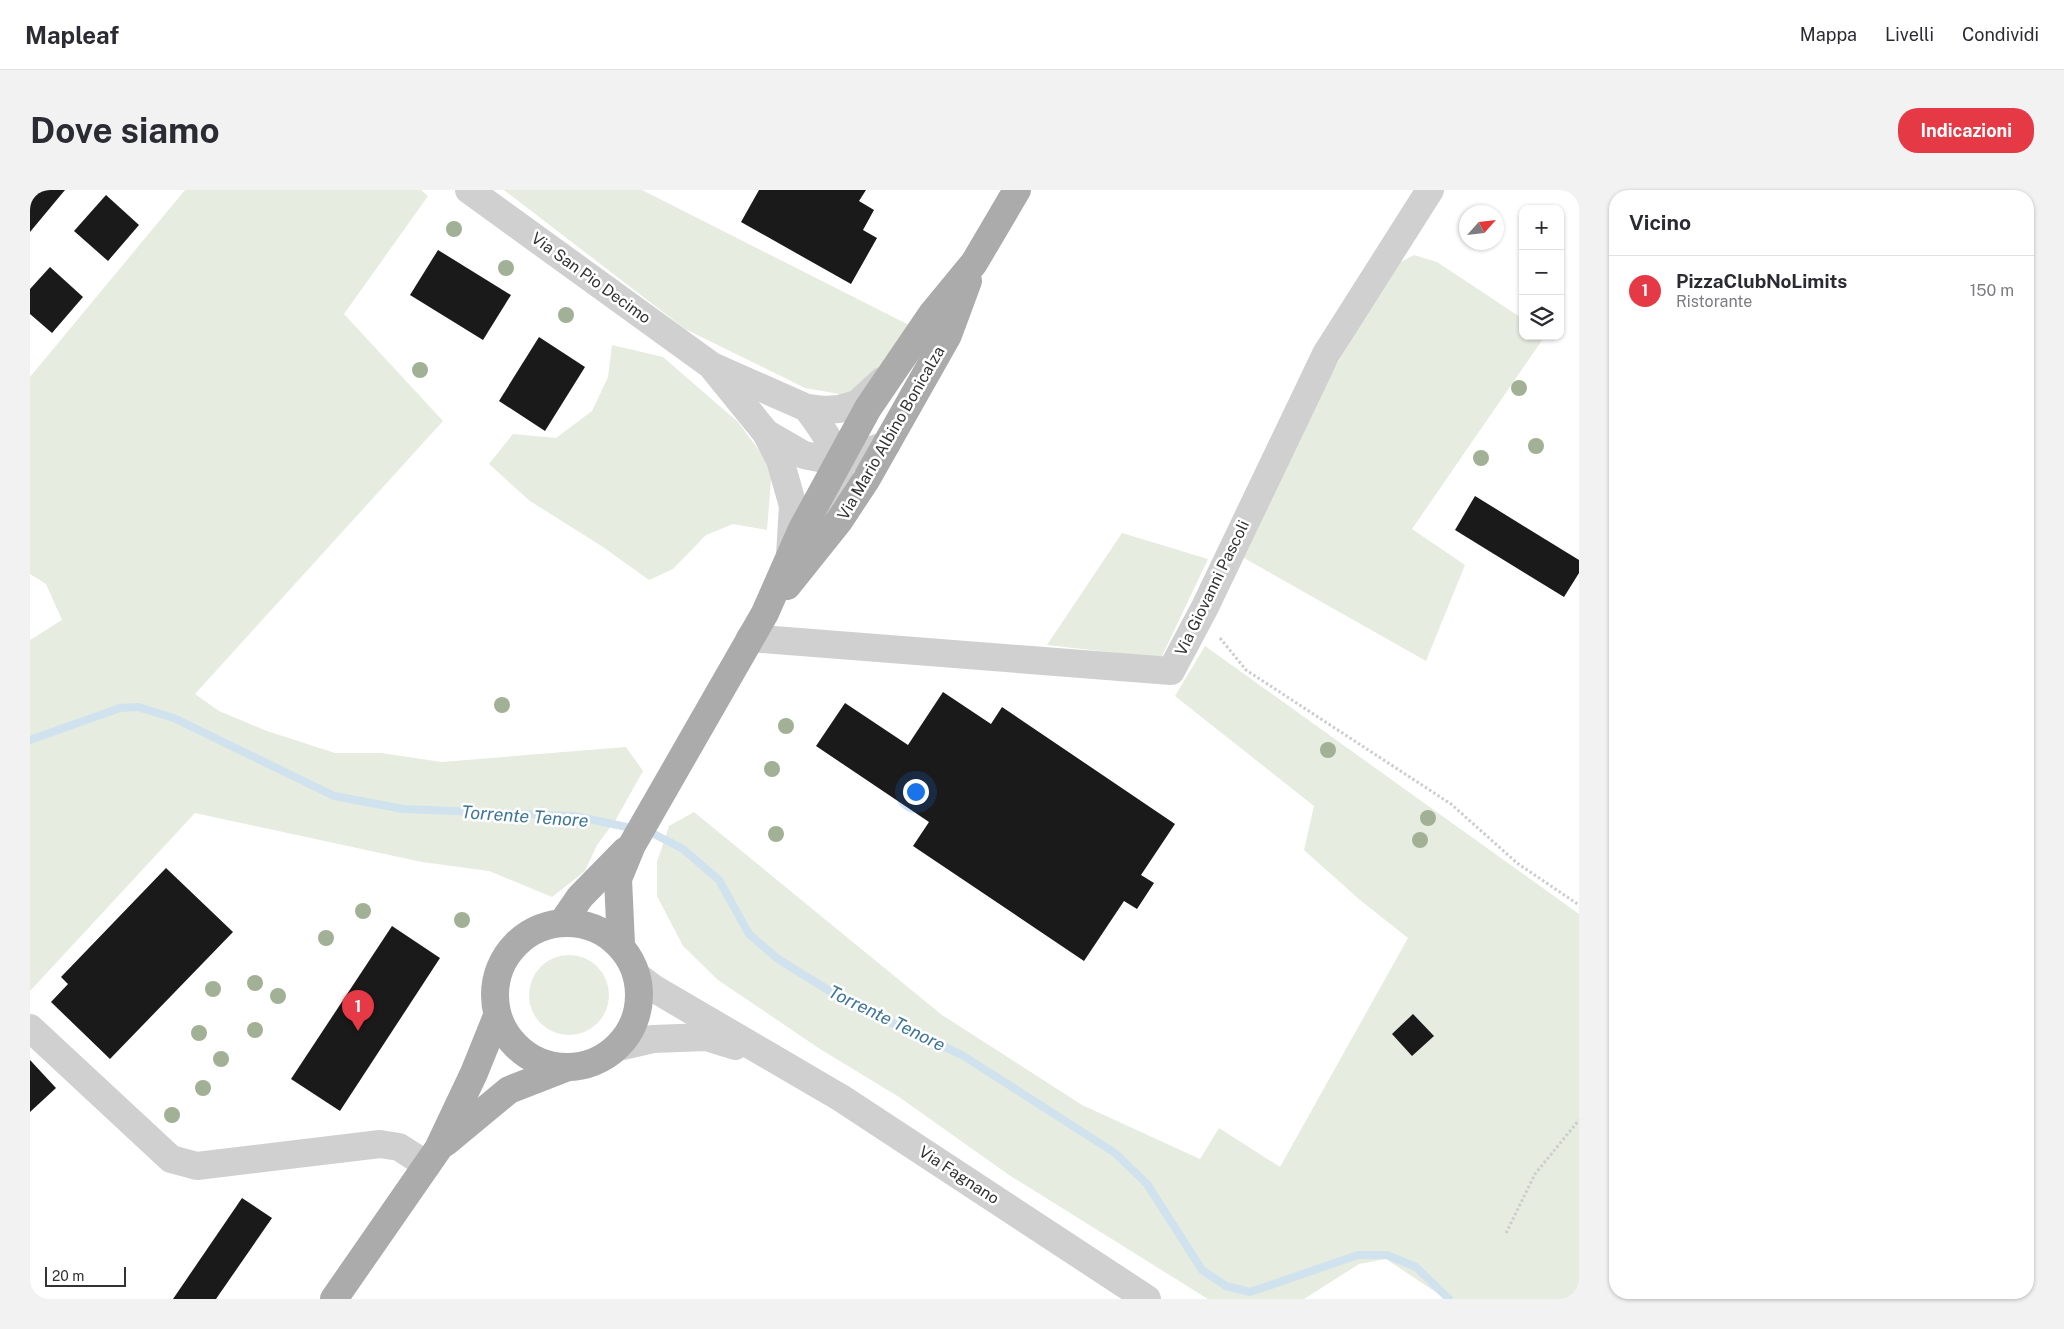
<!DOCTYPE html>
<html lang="it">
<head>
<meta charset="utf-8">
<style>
  :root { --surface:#fff; --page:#f2f2f3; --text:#2b2b33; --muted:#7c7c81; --line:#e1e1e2; --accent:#e63946 }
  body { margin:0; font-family:"Public Sans",sans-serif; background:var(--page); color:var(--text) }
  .controls { position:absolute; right:15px; top:15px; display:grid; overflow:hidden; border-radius:10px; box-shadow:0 1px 4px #0004 }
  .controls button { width:45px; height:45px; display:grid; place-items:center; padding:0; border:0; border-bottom:1px solid var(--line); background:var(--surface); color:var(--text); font:25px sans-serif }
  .compass { position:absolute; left:1429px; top:15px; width:45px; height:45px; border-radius:50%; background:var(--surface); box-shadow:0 1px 4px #0004; rotate:63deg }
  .scale { position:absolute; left:15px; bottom:12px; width:81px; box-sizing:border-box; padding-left:5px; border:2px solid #333; border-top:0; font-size:14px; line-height:18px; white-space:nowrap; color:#333; -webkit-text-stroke:4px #fff; paint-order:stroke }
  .you { position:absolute; left:885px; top:601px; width:18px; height:18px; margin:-12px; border:4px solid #fff; border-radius:50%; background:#1a73e8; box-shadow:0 0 0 8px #1a73e833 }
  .badge { display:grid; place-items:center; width:32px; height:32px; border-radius:50%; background:var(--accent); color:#fff; font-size:16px; font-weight:700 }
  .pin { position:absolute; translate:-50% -41px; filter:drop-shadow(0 1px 2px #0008) }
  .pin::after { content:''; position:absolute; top:26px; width:18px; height:15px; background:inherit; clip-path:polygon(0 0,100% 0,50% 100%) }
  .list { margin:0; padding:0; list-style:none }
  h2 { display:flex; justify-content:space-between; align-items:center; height:65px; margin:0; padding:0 20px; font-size:21px }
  h2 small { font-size:16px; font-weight:400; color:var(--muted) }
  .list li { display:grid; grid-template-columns:32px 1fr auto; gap:15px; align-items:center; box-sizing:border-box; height:70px; padding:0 20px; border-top:1px solid var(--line) }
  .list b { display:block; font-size:19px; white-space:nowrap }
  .list p { margin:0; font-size:16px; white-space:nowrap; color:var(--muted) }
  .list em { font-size:16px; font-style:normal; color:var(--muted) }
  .icon { flex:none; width:28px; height:28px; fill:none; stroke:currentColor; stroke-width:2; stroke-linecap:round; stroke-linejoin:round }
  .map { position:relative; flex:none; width:1549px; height:1109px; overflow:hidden; border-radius:20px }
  header { display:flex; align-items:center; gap:30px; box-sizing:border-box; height:70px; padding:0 25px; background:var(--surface); border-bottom:1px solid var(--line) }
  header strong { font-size:24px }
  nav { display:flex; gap:28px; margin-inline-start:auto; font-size:18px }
  .intro { display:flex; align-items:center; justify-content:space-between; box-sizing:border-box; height:120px; padding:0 30px }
  h1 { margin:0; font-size:35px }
  .button { padding:12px 22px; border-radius:20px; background:var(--accent); color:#fff; font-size:18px; font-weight:700 }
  main { display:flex; gap:30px; padding:0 30px }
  aside { flex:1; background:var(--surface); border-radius:20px; box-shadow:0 1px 4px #0004 }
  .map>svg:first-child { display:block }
</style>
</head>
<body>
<header>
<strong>Mapleaf</strong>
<nav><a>Mappa</a><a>Livelli</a><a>Condividi</a></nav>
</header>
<div class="intro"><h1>Dove siamo</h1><a class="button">Indicazioni</a></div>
<main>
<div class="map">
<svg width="1549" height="1109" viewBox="0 0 1549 1109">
  <rect width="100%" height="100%" fill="#fff"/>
  <g fill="#e6ecdf">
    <path d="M155 0H391L398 6 314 124 413 231 165 504 189 521 237 541 305 563H351L412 572 596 557 613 581 585 631 567 655 555 681 522 707 459 681 392 672 165 623 0 801V450L32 430 16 394 0 384V187Z"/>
    <path d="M474 0H612L879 135 839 192 815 205 775 198 655 139Z"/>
    <path d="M1384 65 1407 72 1493 129V146H1515L1382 339 1435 375 1396 471 1214 368 1297 191 1365 75Z"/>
    <path d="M582 155 633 167 708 232 742 278 737 340 703 334 676 345 643 379 619 390 573 357 500 311 459 274 483 244 526 248 562 221 578 187Z"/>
    <path d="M1092 343 1178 369 1131 468 1017 455Z"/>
    <path d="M1175 456 1549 724V1109H1416L1356 1069 1329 1074 1274 1109H1178L979 985 869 907 790 859 688 790 653 756 627 706V672L639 636 664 622 912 825 1052 915 1170 969 1189 938 1250 977 1378 748 1330 710 1274 660 1284 616 1145 506Z"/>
    <circle cx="539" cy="805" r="40"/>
  </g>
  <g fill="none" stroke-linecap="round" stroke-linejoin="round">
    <path stroke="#cfe2ee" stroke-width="8" d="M0 550 90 518 108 517 144 528 304 606 373 619 545 626 620 642 653 659 689 690 719 744 748 769 819 813 932 865 1085 963 1117 994 1172 1080 1196 1096 1220 1102 1328 1065H1357L1386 1077 1419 1109"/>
  </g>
  <g fill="#1a1a1a">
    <path d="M0 0H35L0 42Z"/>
    <path d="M729 0H836L829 11 844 20 833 40 847 48 821 94 711 32Z"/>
    <path d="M76 5 109 35 78 71 44 41Z"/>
    <path d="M408 60 481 105 453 150 380 105Z"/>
    <path d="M20 77 53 107 22 143 0 124V99Z"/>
    <path d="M509 147 555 177 515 241 469 211Z"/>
    <path d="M1445 306 1549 370V383L1534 407 1425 340Z"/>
    <path d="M913 502 961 534 972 517 1145 634 1111 685 1124 693 1107 719 1094 711 1054 771 883 656 899 632 786 556 815 513 878 555Z"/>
    <path d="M136 678 203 742 80 869 21 812 38 794 31 787Z"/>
    <path d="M362 736 410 768 310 921 261 889Z"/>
    <path d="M1383 824 1404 846 1382 866 1362 844Z"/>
    <path d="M0 870 26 898 0 922Z"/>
    <path d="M212 1008 242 1028 186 1109H143Z"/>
  </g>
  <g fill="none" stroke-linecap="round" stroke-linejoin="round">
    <g stroke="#cdcdcd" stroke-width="3" stroke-dasharray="2.5 2.5" stroke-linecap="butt">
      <path d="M1190 448 1216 480 1421 614 1487 673 1549 715"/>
      <path d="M1476 1043 1505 984 1549 930"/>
    </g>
    <g stroke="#d0d0d0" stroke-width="28">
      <path d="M439 0 682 176 777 218 794 220 809 219 827 214 852 191"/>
      <path d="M684 179 736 243 750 270 763 316 760 365"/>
      <path d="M777 218C794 241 815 268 809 299 806 315 798 332 793 348"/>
      <path d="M736 243 774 265 809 272 856 255"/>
      <path d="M720 448 1141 481 1175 417 1296 164 1400 0"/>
      <path d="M607 786 623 798 811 908 1117 1109"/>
      <path d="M0 838 141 969 167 976 350 954 369 957 397 975"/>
      <path d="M588 857 623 849 676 847 705 856"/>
    </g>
    <g stroke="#ababab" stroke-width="28">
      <path d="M757 396 809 331 836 290 918 145 938 91"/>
      <circle cx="537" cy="805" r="72"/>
      <path d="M532 733 550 707 595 661"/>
      <path d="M591 754 588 689 602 655 735 423 772 339 838 218 902 124 944 73 987 0"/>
      <path d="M415 953 479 900 533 879"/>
      <path d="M304 1109 408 959 444 883 467 826"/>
    </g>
  </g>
  <g fill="#a2b095">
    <circle cx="424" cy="39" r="8"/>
    <circle cx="476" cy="78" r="8"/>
    <circle cx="536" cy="125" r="8"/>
    <circle cx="390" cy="180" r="8"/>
    <circle cx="1489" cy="198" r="8"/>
    <circle cx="1506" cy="256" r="8"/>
    <circle cx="1451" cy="268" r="8"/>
    <circle cx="472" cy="515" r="8"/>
    <circle cx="756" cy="536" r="8"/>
    <circle cx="1298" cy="560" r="8"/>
    <circle cx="742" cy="579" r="8"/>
    <circle cx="1398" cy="628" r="8"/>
    <circle cx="746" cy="644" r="8"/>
    <circle cx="1390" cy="650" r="8"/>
    <circle cx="333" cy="721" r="8"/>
    <circle cx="432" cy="730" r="8"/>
    <circle cx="296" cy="748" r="8"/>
    <circle cx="225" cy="793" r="8"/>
    <circle cx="183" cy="799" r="8"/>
    <circle cx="248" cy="806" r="8"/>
    <circle cx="225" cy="840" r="8"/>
    <circle cx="169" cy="843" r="8"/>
    <circle cx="191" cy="869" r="8"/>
    <circle cx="173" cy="898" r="8"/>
    <circle cx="142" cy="925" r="8"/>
  </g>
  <g text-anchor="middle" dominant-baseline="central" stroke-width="5" stroke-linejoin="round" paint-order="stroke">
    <g font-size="16" fill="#333" stroke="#fff">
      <text transform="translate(561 88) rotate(36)">Via San Pio Decimo</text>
      <text transform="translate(861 243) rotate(-60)">Via Mario Albino Bonicalza</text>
      <text transform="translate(1182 398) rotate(-64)">Via Giovanni Pascoli</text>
      <text transform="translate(929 985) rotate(33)">Via Fagnano</text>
    </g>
    <g font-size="18" font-style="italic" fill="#3f7597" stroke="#fff">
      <text transform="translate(495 626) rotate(4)">Torrente Tenore</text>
      <text transform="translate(857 828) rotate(26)">Torrente Tenore</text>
    </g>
  </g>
</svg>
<div class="controls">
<button>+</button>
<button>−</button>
<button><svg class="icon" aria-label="layers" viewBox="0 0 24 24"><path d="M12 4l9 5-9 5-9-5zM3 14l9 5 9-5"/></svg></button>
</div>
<svg class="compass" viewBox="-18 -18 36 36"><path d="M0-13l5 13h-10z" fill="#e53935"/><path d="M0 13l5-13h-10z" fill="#7c7c81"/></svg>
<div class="scale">20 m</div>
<div class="you"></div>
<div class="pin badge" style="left:328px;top:841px">1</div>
</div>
<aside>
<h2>Vicino<small></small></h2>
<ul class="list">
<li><span class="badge">1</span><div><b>PizzaClubNoLimits</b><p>Ristorante</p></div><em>150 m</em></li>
</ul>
</aside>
</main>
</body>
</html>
